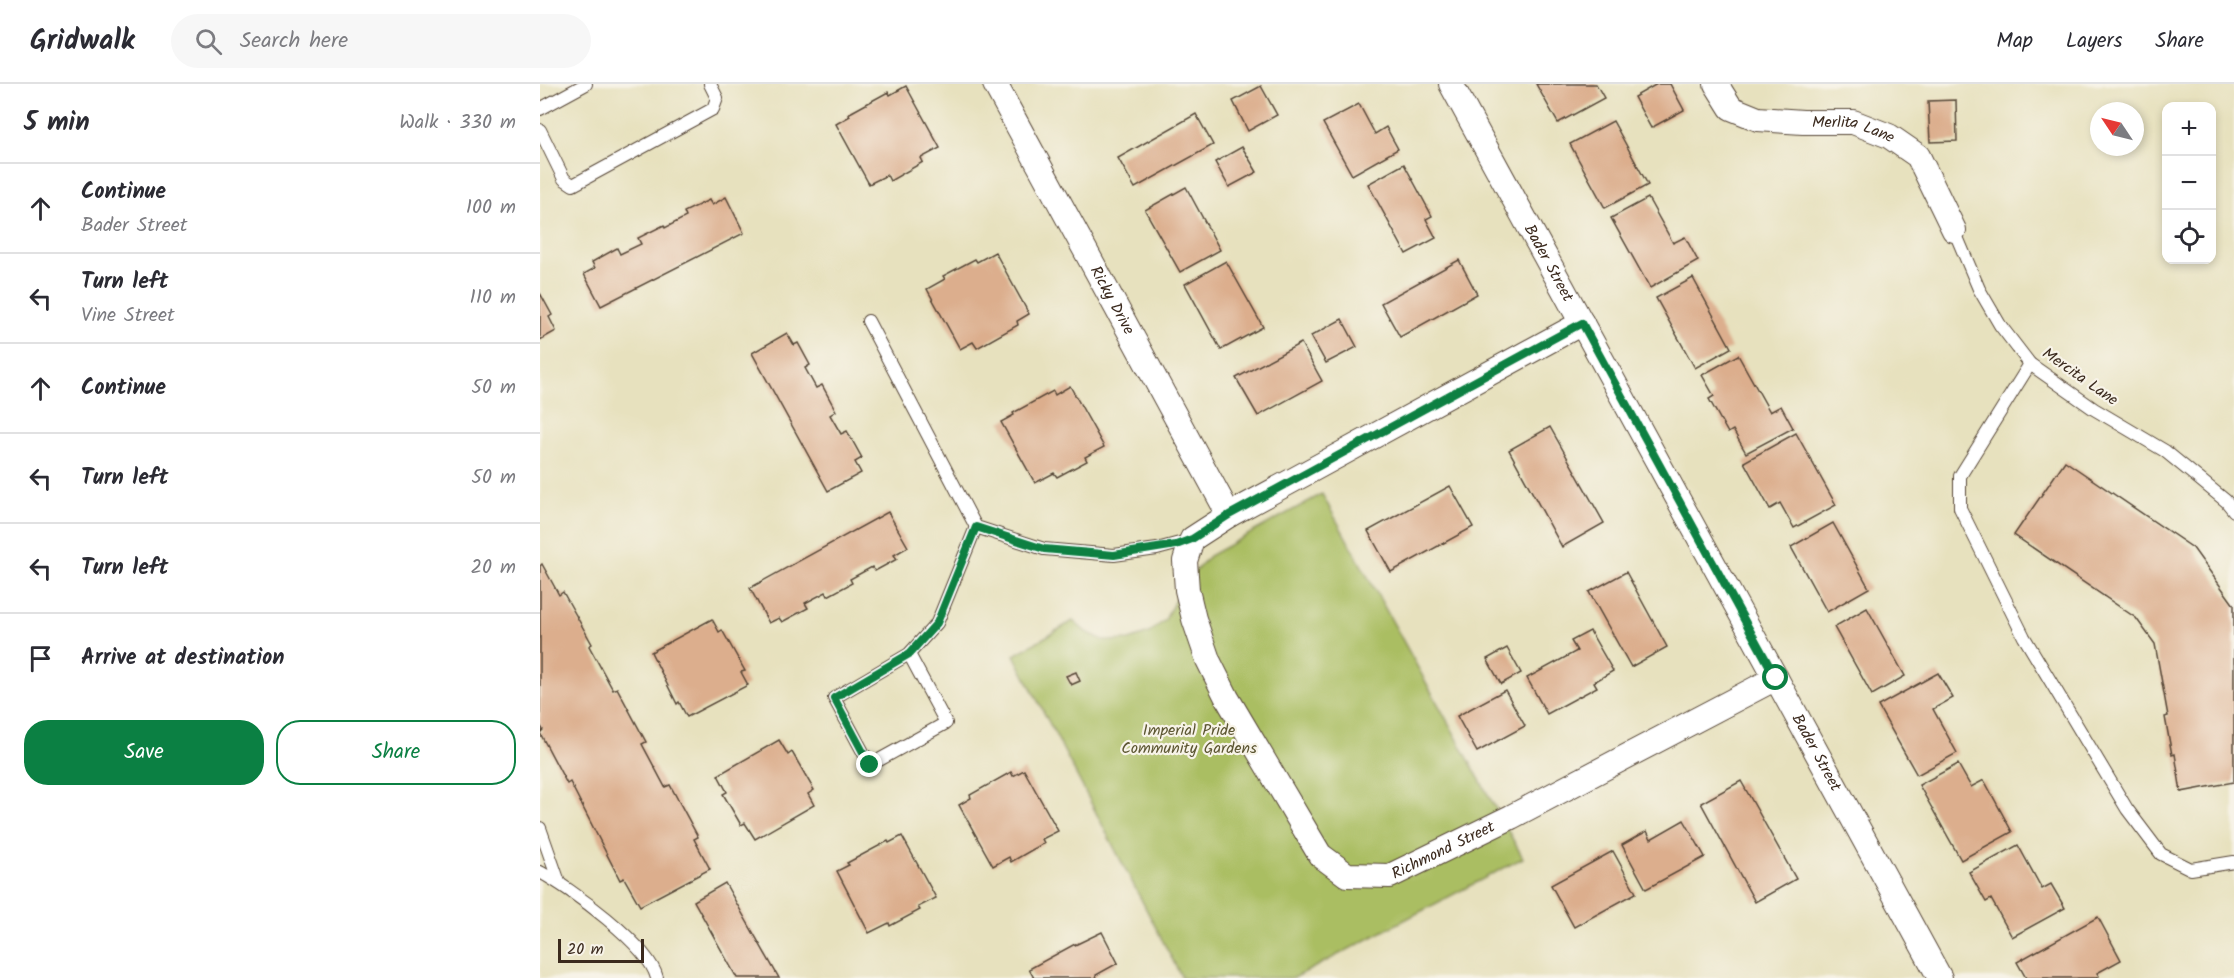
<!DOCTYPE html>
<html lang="en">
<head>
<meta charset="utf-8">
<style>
  :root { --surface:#fff; --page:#f7f7f7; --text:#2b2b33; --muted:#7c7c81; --line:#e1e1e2; --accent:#0b8043 }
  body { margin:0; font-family:Kalam,sans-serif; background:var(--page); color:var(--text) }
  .controls { position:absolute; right:18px; top:18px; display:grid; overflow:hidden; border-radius:12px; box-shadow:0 3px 9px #0003 }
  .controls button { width:54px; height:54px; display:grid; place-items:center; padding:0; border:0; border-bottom:2px solid var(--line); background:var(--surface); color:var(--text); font:30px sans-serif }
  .compass { position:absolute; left:1550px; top:18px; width:54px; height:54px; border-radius:50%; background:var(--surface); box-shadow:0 3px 9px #0003; rotate:305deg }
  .scale { position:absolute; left:18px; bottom:15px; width:86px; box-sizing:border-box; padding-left:6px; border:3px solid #3b2a1e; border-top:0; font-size:16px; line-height:21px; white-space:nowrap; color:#3b2a1e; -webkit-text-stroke:4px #f7f3e8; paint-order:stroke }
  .stop { position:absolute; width:18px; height:18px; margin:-14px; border:4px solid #0b8043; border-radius:50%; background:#fff }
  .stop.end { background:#0b8043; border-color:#fff; box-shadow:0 2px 6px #0008 }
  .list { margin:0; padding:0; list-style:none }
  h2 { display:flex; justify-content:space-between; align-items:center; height:78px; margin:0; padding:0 24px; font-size:26px }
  h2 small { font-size:20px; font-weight:400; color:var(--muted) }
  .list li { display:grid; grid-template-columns:39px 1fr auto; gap:18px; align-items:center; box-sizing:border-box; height:90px; padding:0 24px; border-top:2px solid var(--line) }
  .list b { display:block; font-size:22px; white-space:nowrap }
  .list p { margin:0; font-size:20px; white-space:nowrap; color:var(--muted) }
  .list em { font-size:20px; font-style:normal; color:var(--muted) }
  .actions { display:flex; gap:12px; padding:18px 24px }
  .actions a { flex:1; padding:14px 0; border:2px solid var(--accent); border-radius:24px; text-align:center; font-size:21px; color:var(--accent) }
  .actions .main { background:var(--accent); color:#fff }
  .icon { flex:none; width:33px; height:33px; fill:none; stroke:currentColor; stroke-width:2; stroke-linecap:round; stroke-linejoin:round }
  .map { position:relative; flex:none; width:1694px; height:894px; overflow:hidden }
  header { display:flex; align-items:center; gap:36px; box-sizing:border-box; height:84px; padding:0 30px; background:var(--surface); border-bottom:2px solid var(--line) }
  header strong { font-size:28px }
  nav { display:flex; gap:33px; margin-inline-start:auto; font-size:21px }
  .search { width:420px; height:54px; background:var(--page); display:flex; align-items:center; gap:15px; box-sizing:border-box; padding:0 21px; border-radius:33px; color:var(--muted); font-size:22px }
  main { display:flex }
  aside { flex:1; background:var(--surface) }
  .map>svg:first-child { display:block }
</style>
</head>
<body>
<header>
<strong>Gridwalk</strong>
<div class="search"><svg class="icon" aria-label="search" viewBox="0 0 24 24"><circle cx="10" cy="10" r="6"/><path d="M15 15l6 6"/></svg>Search here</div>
<nav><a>Map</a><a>Layers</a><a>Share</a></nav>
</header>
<main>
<aside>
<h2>5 min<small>Walk · 330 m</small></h2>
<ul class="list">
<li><svg class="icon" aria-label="ahead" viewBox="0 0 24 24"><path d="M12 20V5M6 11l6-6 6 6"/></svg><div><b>Continue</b><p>Bader Street</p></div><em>100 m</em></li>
<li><svg class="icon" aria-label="left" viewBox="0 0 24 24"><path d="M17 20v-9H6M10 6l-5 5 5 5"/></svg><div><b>Turn left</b><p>Vine Street</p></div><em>110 m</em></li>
<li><svg class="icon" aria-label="ahead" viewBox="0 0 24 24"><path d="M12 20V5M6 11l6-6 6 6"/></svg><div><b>Continue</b></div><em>50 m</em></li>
<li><svg class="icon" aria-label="left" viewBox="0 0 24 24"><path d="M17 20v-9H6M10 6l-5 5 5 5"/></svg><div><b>Turn left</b></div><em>50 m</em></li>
<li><svg class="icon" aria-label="left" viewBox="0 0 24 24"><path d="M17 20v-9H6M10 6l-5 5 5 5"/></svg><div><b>Turn left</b></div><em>20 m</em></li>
<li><svg class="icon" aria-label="arrive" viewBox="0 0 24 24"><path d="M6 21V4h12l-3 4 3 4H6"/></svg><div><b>Arrive at destination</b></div></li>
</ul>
<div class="actions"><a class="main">Save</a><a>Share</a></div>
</aside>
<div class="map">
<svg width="1694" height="894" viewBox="0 0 1694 894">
  <rect width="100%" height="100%" fill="#f7f3e8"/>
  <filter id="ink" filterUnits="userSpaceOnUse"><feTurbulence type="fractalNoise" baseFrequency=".0167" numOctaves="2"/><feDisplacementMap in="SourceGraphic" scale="12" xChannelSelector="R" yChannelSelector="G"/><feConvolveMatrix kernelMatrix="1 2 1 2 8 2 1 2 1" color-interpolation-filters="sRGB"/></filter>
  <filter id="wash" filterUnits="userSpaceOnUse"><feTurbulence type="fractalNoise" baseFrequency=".008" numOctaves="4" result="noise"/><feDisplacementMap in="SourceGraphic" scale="24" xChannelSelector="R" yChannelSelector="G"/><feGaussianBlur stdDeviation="1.35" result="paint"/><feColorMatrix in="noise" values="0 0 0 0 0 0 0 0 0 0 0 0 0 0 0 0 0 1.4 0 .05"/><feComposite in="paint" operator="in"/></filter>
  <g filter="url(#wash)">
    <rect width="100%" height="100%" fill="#e7e1be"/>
    <path fill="#aabe62" stroke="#727440" stroke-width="1.5" d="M782 410 983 774 754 894H642L474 571 533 537 546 548 566 557 589 556 609 549 625 536 642 502 669 472Z"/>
    <g id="blocks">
      <g fill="#dcae8d">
        <path d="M996 0H1056L1064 14 1018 39Z"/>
        <path d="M1117 0H1130L1144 26 1111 44 1094 13Z"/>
        <path d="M366 2 400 64 381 74 383 78 350 97 347 91 329 100 296 40 310 32 308 30 348 8 350 11Z"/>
        <path d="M721 2 737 31 708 47 693 17Z"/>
        <path d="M1416 16 1417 57 1390 58 1388 17Z"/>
        <path d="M819 20 835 50 846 43 858 65 812 91 783 39Z"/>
        <path d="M656 30 673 61 595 104 578 74Z"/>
        <path d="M1073 37 1108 101 1065 124 1030 60Z"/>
        <path d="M702 63 717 88 689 103 675 78Z"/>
        <path d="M864 80 892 132 886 135 896 154 866 170 828 100Z"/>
        <path d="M646 103 680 166 640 188 605 126Z"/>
        <path d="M186 113 204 149 61 222 44 190 55 184 52 178 77 164 80 170 101 160 98 154 124 141 125 144 146 133 144 128 169 116 172 121Z"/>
        <path d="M1108 114 1133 159 1145 153 1158 177 1110 204 1071 134Z"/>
        <path d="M455 168 489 230 477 237 478 241 437 264 433 258 420 265 387 205 405 195 403 192 435 175 437 178Z"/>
        <path d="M919 176 937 210 860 253 841 219Z"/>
        <path d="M686 177 723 243 681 266 645 200Z"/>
        <path d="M1153 194 1191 264 1155 284 1116 214Z"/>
        <path d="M0 209 12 231 9 233 16 247 0 256Z"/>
        <path d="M802 235 817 263 786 279 771 252Z"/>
        <path d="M247 249 254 261 258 259 270 281 265 284 276 304 282 301 296 327 290 331 301 350 307 347 322 374 315 378 321 389 288 407 212 269Z"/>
        <path d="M761 259 782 297 718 332 696 294Z"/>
        <path d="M1198 271 1230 328 1241 322 1253 344 1206 369 1193 346 1188 349 1169 315 1174 312 1162 291Z"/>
        <path d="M530 302 564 363 545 373 547 377 517 393 514 389 495 399 461 338 474 331 473 329 513 307 515 311Z"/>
        <path d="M1010 343 1064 439 1022 463 969 366Z"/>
        <path d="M1256 349 1296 421 1254 444 1240 419 1230 425 1204 378Z"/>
        <path d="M1525 377 1653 464 1694 521V698L1641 708 1635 670 1632 671 1625 633 1628 632 1615 560 1596 534 1474 451Z"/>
        <path d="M910 402 933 443 851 488 828 447Z"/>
        <path d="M348 428 368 463 354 471 357 475 335 487 332 483 310 495 312 499 288 512 286 508 265 519 268 524 242 538 239 534 229 539 210 504Z"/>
        <path d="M1293 439 1329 504 1287 528 1251 463Z"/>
        <path d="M2 480 19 511 23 508 52 560 49 562 73 606 77 604 106 658 102 660 125 703 130 701 158 753 154 755 170 785 100 822 84 794 80 796 30 698 27 700 0 649 3 646 0 641V482Z"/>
        <path d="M1086 488 1127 563 1091 583 1049 508Z"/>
        <path d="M1327 524 1365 592 1332 611 1294 543Z"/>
        <path d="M172 535 179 548 182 546 205 587 201 588 208 601 147 633 139 618 137 620 111 568Z"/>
        <path d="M1050 547 1073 587 1054 598 1057 603 1007 630 987 594 1037 567 1031 557Z"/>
        <path d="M967 564 981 589 961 600 947 575Z"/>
        <path d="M536 588 540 597 531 601 526 592Z"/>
        <path d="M1398 589 1413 614 1393 625 1417 669 1377 691 1338 622Z"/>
        <path d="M965 606 985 642 937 668 917 632Z"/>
        <path d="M239 656 248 671 252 668 274 706 268 710 274 721 215 755 205 739 201 741 183 710 187 708 178 691Z"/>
        <path d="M1418 680 1431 703 1444 696 1472 748 1421 776 1379 701Z"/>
        <path d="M484 686 518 747 502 755 504 759 471 778 469 773 453 782 419 721 431 714 430 711 471 688 473 692Z"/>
        <path d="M1201 697 1256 795 1215 818 1161 719Z"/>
        <path d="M1144 736 1165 773 1106 805 1082 761 1107 747 1111 755Z"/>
        <path d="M362 752 396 814 378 823 380 826 350 842 349 839 329 849 297 787 309 781 307 779 348 757 349 759Z"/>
        <path d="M1478 761 1502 805 1511 800 1525 824 1472 853 1451 815 1446 818 1429 788Z"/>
        <path d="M1073 767 1096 809 1034 843 1011 801Z"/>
        <path d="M185 799 239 894H197L154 817Z"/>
        <path d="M1558 833 1581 876 1557 889 1559 892 1556 894H1486L1477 878Z"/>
        <path d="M562 848 578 879 556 891 557 894H494L489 885 535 860V861Z"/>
      </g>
    </g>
  </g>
  <g filter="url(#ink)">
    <use href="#blocks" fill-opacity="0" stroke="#554536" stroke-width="1.5"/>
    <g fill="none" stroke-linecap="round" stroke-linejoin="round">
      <defs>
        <g id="lane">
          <path d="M0 25 46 0"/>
          <path d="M0 46 24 95 33 101 173 25 177 14 170 0"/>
          <path d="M1414 146 1439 205 1460 241 1490 280 1554 325 1625 367 1686 417 1694 427"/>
          <path d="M328 237 436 443 504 465 574 471 617 465 651 456"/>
          <path d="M1490 280 1420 392V424L1484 553 1587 725 1621 770 1651 785 1694 778"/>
          <path d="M369 570 406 639 330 681 294 614 369 570 397 539 436 443"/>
          <path d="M0 744 19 798"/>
          <path d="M0 788C30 804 109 861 117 894"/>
        </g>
        <g id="street">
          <path id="s1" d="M455 0 689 431"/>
          <path id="s2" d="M911 0 1400 894"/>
          <path id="s3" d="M1176 0 1191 24 1218 35 1263 38H1313L1349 52 1378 72 1414 146"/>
          <path id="s4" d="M1042 239 689 431 652 455 645 477 647 506 654 535 668 576 687 614 780 771 807 791 850 792 971 733 1236 594"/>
        </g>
      </defs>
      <use href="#lane" stroke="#554536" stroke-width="14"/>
      <use href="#street" stroke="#554536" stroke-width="26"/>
      <use href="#lane" stroke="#fff" stroke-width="12"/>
      <use href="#street" stroke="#fff" stroke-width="24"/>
    </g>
  </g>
  <g fill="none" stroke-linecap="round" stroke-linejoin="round" filter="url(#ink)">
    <path stroke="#0b8043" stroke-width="8" d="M330 681 294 614 369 570 397 539 436 443 504 465 574 471 636 461 652 455 689 431 1042 239 1236 594"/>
  </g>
  <g text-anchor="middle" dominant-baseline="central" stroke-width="4.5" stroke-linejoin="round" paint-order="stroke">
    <g font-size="16" fill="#3b2a1e" stroke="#f7f3e8">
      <text stroke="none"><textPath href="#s3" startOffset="154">Merlita Lane</textPath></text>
      <text stroke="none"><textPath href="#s2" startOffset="204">Bader Street</textPath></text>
      <text stroke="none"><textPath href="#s1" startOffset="246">Ricky Drive</textPath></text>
      <text transform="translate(1540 293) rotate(35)">Mercita Lane</text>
      <text stroke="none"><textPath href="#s2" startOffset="762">Bader Street</textPath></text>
      <text stroke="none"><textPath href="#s4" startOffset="932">Richmond Street</textPath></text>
    </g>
    <g font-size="16" fill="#5c5632" stroke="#f7f3e8">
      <text x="649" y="646">Imperial Pride<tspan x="649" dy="18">Community Gardens</tspan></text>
    </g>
  </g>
</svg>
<div class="controls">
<button>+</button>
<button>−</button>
<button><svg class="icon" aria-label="locate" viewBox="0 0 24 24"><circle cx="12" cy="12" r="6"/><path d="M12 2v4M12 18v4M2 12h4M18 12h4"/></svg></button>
</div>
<svg class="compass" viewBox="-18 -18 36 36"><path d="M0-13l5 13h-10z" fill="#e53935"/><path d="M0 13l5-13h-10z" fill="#7c7c81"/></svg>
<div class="scale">20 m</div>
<div class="stop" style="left:1236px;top:594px"></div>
<div class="stop end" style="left:330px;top:681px"></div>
</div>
</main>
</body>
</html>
